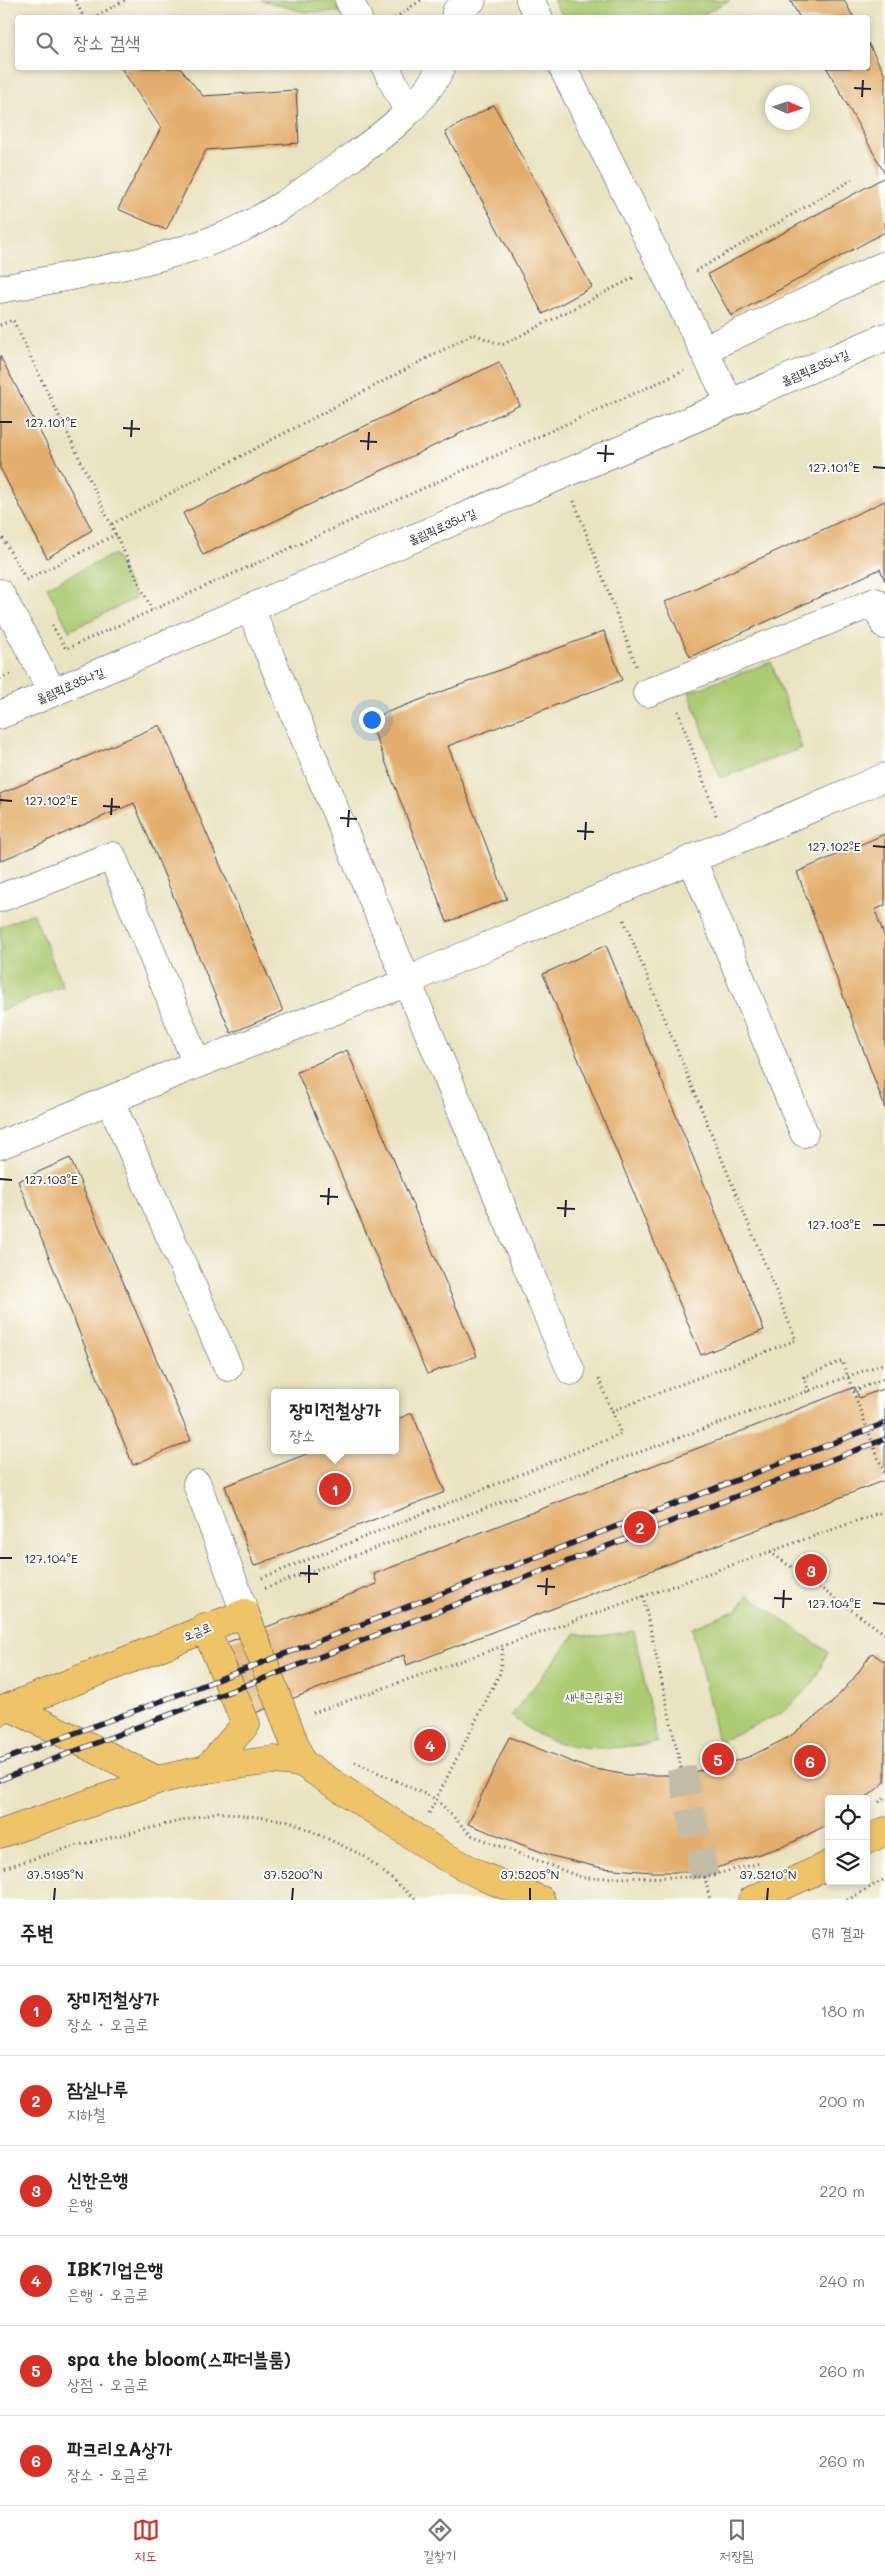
<!DOCTYPE html>
<html lang="ko">
<head>
<meta charset="utf-8">
<style>
  :root { --surface:#fff; --page:#f6f6f6; --text:#222; --muted:#767676; --line:#e0e0e0; --accent:#d93025 }
  body { margin:0; font-family:Mali,"Poor Story",sans-serif; background:var(--page); color:var(--text) }
  .controls { position:absolute; right:15px; bottom:15px; display:grid; overflow:hidden; border-radius:5px; box-shadow:0 2px 8px #0003 }
  .controls button { width:45px; height:45px; display:grid; place-items:center; padding:0; border:0; border-bottom:1px solid var(--line); background:var(--surface); color:var(--text); font:25px sans-serif }
  .compass { position:absolute; left:765px; top:85px; width:45px; height:45px; border-radius:50%; background:var(--surface); box-shadow:0 2px 8px #0003; rotate:93deg }
  .you { position:absolute; left:371px; top:719px; width:18px; height:18px; margin:-12px; border:4px solid #fff; border-radius:50%; background:#1a73e8; box-shadow:0 0 0 8px #1a73e833 }
  .badge { display:grid; place-items:center; width:32px; height:32px; border-radius:50%; background:var(--accent); color:#fff; font-size:16px; font-weight:700 }
  .pin { position:absolute; translate:-50% -50%; border:2px solid #fff; box-shadow:0 1px 5px #0006 }
  .popup { position:absolute; left:271px; top:1389px; width:128px; height:65px; box-sizing:border-box; display:grid; place-content:center; border-radius:5px; background:var(--surface); filter:drop-shadow(0 1px 4px #0005); font-size:16px; white-space:nowrap; color:var(--muted) }
  .popup b { font-size:19px; color:var(--text) }
  .popup::after { content:''; position:absolute; left:50%; top:100%; margin-left:-10px; border:10px solid transparent; border-top-color:var(--surface) }
  .list { margin:0; padding:0; list-style:none }
  h2 { display:flex; justify-content:space-between; align-items:center; height:65px; margin:0; padding:0 20px; font-size:21px }
  h2 small { font-size:16px; font-weight:400; color:var(--muted) }
  .list li { display:grid; grid-template-columns:32px 1fr auto; gap:15px; align-items:center; box-sizing:border-box; height:90px; padding:0 20px; border-top:1px solid var(--line) }
  .list b { display:block; font-size:19px; white-space:nowrap }
  .list p { margin:0; font-size:16px; white-space:nowrap; color:var(--muted) }
  .list em { font-size:16px; font-style:normal; color:var(--muted) }
  .icon { flex:none; width:28px; height:28px; fill:none; stroke:currentColor; stroke-width:2; stroke-linecap:round; stroke-linejoin:round }
  .map { position:relative; flex:none; width:885px; height:1900px; overflow:hidden }
  .search { position:absolute; background:var(--surface); box-shadow:0 2px 8px #0003; left:15px; right:15px; top:15px; height:55px; display:flex; align-items:center; gap:12px; box-sizing:border-box; padding:0 18px; border-radius:5px; color:var(--muted); font-size:19px }
  .sheet { height:605px; background:var(--surface) }
  nav { display:flex; justify-content:space-around; align-items:center; box-sizing:border-box; height:70px; border-top:1px solid var(--line); background:var(--surface); font-size:14px; color:var(--muted) }
  nav a { display:grid; justify-items:center; gap:2px }
  nav .on { color:var(--accent) }
  .map>svg:first-child { display:block }
</style>
</head>
<body>
<div class="map">
<svg width="885" height="1900" viewBox="0 0 885 1900">
  <rect width="100%" height="100%" fill="#fdfcf7"/>
  <filter id="ink" filterUnits="userSpaceOnUse"><feTurbulence type="fractalNoise" baseFrequency=".02" numOctaves="2"/><feDisplacementMap in="SourceGraphic" scale="10" xChannelSelector="R" yChannelSelector="G"/><feConvolveMatrix kernelMatrix="1 2 1 2 8 2 1 2 1" color-interpolation-filters="sRGB"/></filter>
  <filter id="wash" filterUnits="userSpaceOnUse"><feTurbulence type="fractalNoise" baseFrequency=".0096" numOctaves="4" result="noise"/><feDisplacementMap in="SourceGraphic" scale="20" xChannelSelector="R" yChannelSelector="G"/><feGaussianBlur stdDeviation="1.12" result="paint"/><feColorMatrix in="noise" values="0 0 0 0 0 0 0 0 0 0 0 0 0 0 0 0 0 1.4 0 .05"/><feComposite in="paint" operator="in"/></filter>
  <g filter="url(#wash)">
    <rect width="100%" height="100%" fill="#eae3c1"/>
    <g fill="#accb73" stroke="#677657">
      <path d="M261 0H333L340 12H304Z"/>
      <path d="M553 0H730L698 17H563Z"/>
      <path d="M114 554 136 598 69 631 47 587Z"/>
      <path d="M771 662 802 748 720 778 689 692Z"/>
      <path d="M33 913 63 986 0 1011V927Z"/>
      <path d="M748 1595 828 1652 813 1683 782 1713 718 1742 692 1628 737 1610Z"/>
      <path d="M634 1631 657 1743C619 1748 580 1753 543 1737 532 1732 521 1723 511 1716L576 1633 593 1637Z"/>
    </g>
    <g id="blocks">
      <g fill="#e3ae6d">
        <path d="M790 0H844L854 18H800Z"/>
        <path d="M868 43 885 75V174L827 68H868Z"/>
        <path d="M121 68H180L203 96 296 90 299 143 206 150 166 230 118 209 161 128Z"/>
        <path d="M494 105 592 287 543 314 445 132Z"/>
        <path d="M885 177V232L731 316 708 274Z"/>
        <path d="M0 356 92 530 47 558 0 468Z"/>
        <path d="M499 362 520 405 203 555 183 513Z"/>
        <path d="M885 501V581L880 569 690 657 665 602Z"/>
        <path d="M604 631 622 680 448 746 507 899 447 922 369 719Z"/>
        <path d="M160 725 283 1011 231 1033 134 803 0 861V794Z"/>
        <path d="M885 834V905L875 910 885 938V1108L797 872Z"/>
        <path d="M606 945 764 1330 701 1355 543 974Z"/>
        <path d="M347 1050 477 1356 427 1374 297 1072Z"/>
        <path d="M70 1158 191 1440 133 1465 18 1181Z"/>
        <path d="M855 1387 859 1398 885 1388V1480L407 1665 404 1655 232 1722 205 1651 377 1584 374 1574Z"/>
        <path d="M412 1413 445 1492 254 1566 225 1486 317 1450H395V1420Z"/>
        <path d="M872 1653 885 1662V1782L865 1799H829V1824L787 1845 704 1872H652L602 1868 552 1856 468 1824 509 1737 585 1767 627 1775H669L711 1769 751 1756 789 1737 830 1705 854 1678Z"/>
      </g>
    </g>
  </g>
  <g filter="url(#ink)">
    <use href="#blocks" fill-opacity="0" stroke="#403f4f" stroke-width="1"/>
    <g fill="none" stroke-linecap="round" stroke-linejoin="round">
      <path stroke="#c2bca6" stroke-width="28" stroke-dasharray="28 14" stroke-linecap="butt" d="M681 1768 705 1877"/>
      <defs>
        <g id="minor">
          <path d="M349 0 358 18"/>
          <path d="M530 0 539 18"/>
          <path d="M455 18 456 12 472 0"/>
          <path d="M386 68 408 111"/>
          <path d="M563 68 730 403"/>
          <path d="M0 289C75 275 158 263 229 234 271 216 311 186 348 160 384 135 421 107 441 68"/>
          <path d="M703 350 885 265"/>
          <path d="M0 593 53 693"/>
          <path d="M250 608 571 1371"/>
          <path d="M647 693 875 602 885 625"/>
          <path d="M0 715 885 337"/>
          <path d="M692 859 804 1133"/>
          <path d="M0 898 112 856 197 1064"/>
          <path d="M110 1101 228 1367"/>
          <path d="M0 1145 197 1064 408 982 429 971 885 777"/>
          <path d="M197 1484 245 1613"/>
        </g>
        <g id="major">
          <path d="M205 1627 246 1724 207 1769"/>
          <path d="M10 1707 157 1780"/>
          <path d="M0 1711 245 1613 302 1763"/>
          <path d="M0 1834 157 1780 207 1769 274 1760 302 1763 442 1855 482 1876 541 1900"/>
          <path d="M866 1841 885 1831"/>
          <path d="M752 1900 829 1865"/>
        </g>
      </defs>
      <use href="#minor" stroke="#403f4f" stroke-width="29"/>
      <use href="#major" stroke="#403f4f" stroke-width="29"/>
      <g stroke="#403f4f" stroke-width="3" stroke-dasharray="1 4" stroke-linecap="butt">
        <path d="M75 0 84 18"/>
        <path d="M93 18 125 0"/>
        <path d="M395 18 421 0"/>
        <path d="M696 271 853 179"/>
        <path d="M0 325 13 320 152 610"/>
        <path d="M574 501 637 668"/>
        <path d="M112 524 473 334 502 345 635 277"/>
        <path d="M0 534 23 574"/>
        <path d="M26 580 117 534"/>
        <path d="M52 625 66 649 684 371"/>
        <path d="M0 679 11 674"/>
        <path d="M678 711 717 818"/>
        <path d="M854 1391 885 1378"/>
        <path d="M809 1392 804 1377 842 1361 885 1476"/>
        <path d="M612 1411 796 1340 624 920"/>
        <path d="M770 1552 885 1634"/>
        <path d="M262 1578 621 1434 599 1379"/>
        <path d="M265 1588 885 1363"/>
        <path d="M643 1596 681 1768"/>
        <path d="M313 1713 885 1511"/>
        <path d="M355 1762 436 1799 471 1835 583 1878 705 1877 760 1863"/>
        <path d="M879 1802 885 1798"/>
        <path d="M429 1813 500 1673 503 1645"/>
        <path d="M0 1869 75 1846 218 1812 290 1821 364 1856 417 1900"/>
        <path d="M705 1877 710 1900"/>
        <path d="M847 1900 885 1879"/>
      </g>
      <use href="#minor" stroke="#fff" stroke-width="28"/>
      <use href="#major" stroke="#efc469" stroke-width="28"/>
      <defs>
        <g id="rail">
          <path d="M0 1761 196 1688 885 1423"/>
          <path d="M0 1780 885 1439"/>
        </g>
      </defs>
      <use href="#rail" stroke="#22223b" stroke-width="5.5"/>
      <use href="#rail" stroke="#fdfcf7" stroke-width="4" stroke-dasharray="11" stroke-linecap="butt"/>
    </g>
  </g>
  <path fill="none" stroke="#22223b" stroke-width="2" d="M854 88 871 89M862 97 863 80M0 422H12M123 428 140 429M131 437 132 420M360 441 377 442M368 450 369 432M597 453 614 454M605 462 606 445M873 467 885 468M0 800 12 801M103 806 120 807M111 815 112 798M340 818 357 819M348 827 349 810M577 831 594 832M585 840 586 822M873 846 885 847M0 1179 12 1180M320 1196 338 1197M328 1205 329 1188M557 1208 575 1209M565 1217 566 1200M873 1225H885M0 1558H12M300 1573 318 1574M309 1583V1565M537 1586 555 1587M546 1595 547 1578M774 1598 792 1599M873 1603 885 1604M783 1608 784 1590M54 1900 55 1888M292 1900 293 1888M530 1900V1888M767 1900 768 1888"/>
  <g text-anchor="middle" dominant-baseline="central" stroke-width="4" stroke-linejoin="round" paint-order="stroke">
    <g font-size="12" fill="#22223b" stroke="#fdfcf7">
      <text transform="translate(815 367) rotate(-23)">올림픽로35나길</text>
      <text transform="translate(442 526) rotate(-23)">올림픽로35나길</text>
      <text transform="translate(70 685) rotate(-23)">올림픽로35나길</text>
      <text transform="translate(197 1631) rotate(-22)">오금로</text>
    </g>
    <g font-size="12" fill="#525d4f" stroke="#fdfcf7">
      <text x="594" y="1696">새내근린공원</text>
    </g>
  </g>
  <g font-size="12" text-anchor="middle" fill="#22223b" stroke="#fdfcf7" stroke-width="4" stroke-linejoin="round" paint-order="stroke">
    <text x="51" y="427">127.101°E</text>
    <text x="834" y="472">127.101°E</text>
    <text x="51" y="805">127.102°E</text>
    <text x="834" y="851">127.102°E</text>
    <text x="51" y="1184">127.103°E</text>
    <text x="834" y="1229">127.103°E</text>
    <text x="51" y="1563">127.104°E</text>
    <text x="834" y="1608">127.104°E</text>
    <text x="55" y="1879">37.5195°N</text>
    <text x="293" y="1879">37.5200°N</text>
    <text x="530" y="1879">37.5205°N</text>
    <text x="768" y="1879">37.5210°N</text>
  </g>
</svg>
<div class="controls">
<button><svg class="icon" aria-label="locate" viewBox="0 0 24 24"><circle cx="12" cy="12" r="6"/><path d="M12 2v4M12 18v4M2 12h4M18 12h4"/></svg></button>
<button><svg class="icon" aria-label="layers" viewBox="0 0 24 24"><path d="M12 4l9 5-9 5-9-5zM3 14l9 5 9-5"/></svg></button>
</div>
<svg class="compass" viewBox="-18 -18 36 36"><path d="M0-13l5 13h-10z" fill="#e53935"/><path d="M0 13l5-13h-10z" fill="#767676"/></svg>
<div class="you"></div>
<div class="pin badge" style="left:335px;top:1489px">1</div>
<div class="popup"><b>장미전철상가</b>장소</div>
<div class="pin badge" style="left:640px;top:1527px">2</div>
<div class="pin badge" style="left:811px;top:1570px">3</div>
<div class="pin badge" style="left:430px;top:1745px">4</div>
<div class="pin badge" style="left:718px;top:1759px">5</div>
<div class="pin badge" style="left:810px;top:1761px">6</div>
<div class="search"><svg class="icon" aria-label="search" viewBox="0 0 24 24"><circle cx="10" cy="10" r="6"/><path d="M15 15l6 6"/></svg>장소 검색</div>
</div>
<section class="sheet">
<h2>주변<small>6개 결과</small></h2>
<ul class="list">
<li><span class="badge">1</span><div><b>장미전철상가</b><p>장소 · 오금로</p></div><em>180 m</em></li>
<li><span class="badge">2</span><div><b>잠실나루</b><p>지하철</p></div><em>200 m</em></li>
<li><span class="badge">3</span><div><b>신한은행</b><p>은행</p></div><em>220 m</em></li>
<li><span class="badge">4</span><div><b>IBK기업은행</b><p>은행 · 오금로</p></div><em>240 m</em></li>
<li><span class="badge">5</span><div><b>spa the bloom(스파더블룸)</b><p>상점 · 오금로</p></div><em>260 m</em></li>
<li><span class="badge">6</span><div><b>파크리오A상가</b><p>장소 · 오금로</p></div><em>260 m</em></li>
</ul>
</section>
<nav>
<a class="on"><svg class="icon" aria-label="map" viewBox="0 0 24 24"><path d="M3 6l6-2 6 2 6-2v14l-6 2-6-2-6 2zM9 4v14M15 6v14"/></svg>지도</a>
<a><svg class="icon" aria-label="directions" viewBox="0 0 24 24"><path d="M12 3l9 9-9 9-9-9zM9 14v-3h6M13 9l2 2-2 2"/></svg>길찾기</a>
<a><svg class="icon" aria-label="saved" viewBox="0 0 24 24"><path d="M7 4h10v16l-5-4-5 4z"/></svg>저장됨</a>
</nav>
</body>
</html>
